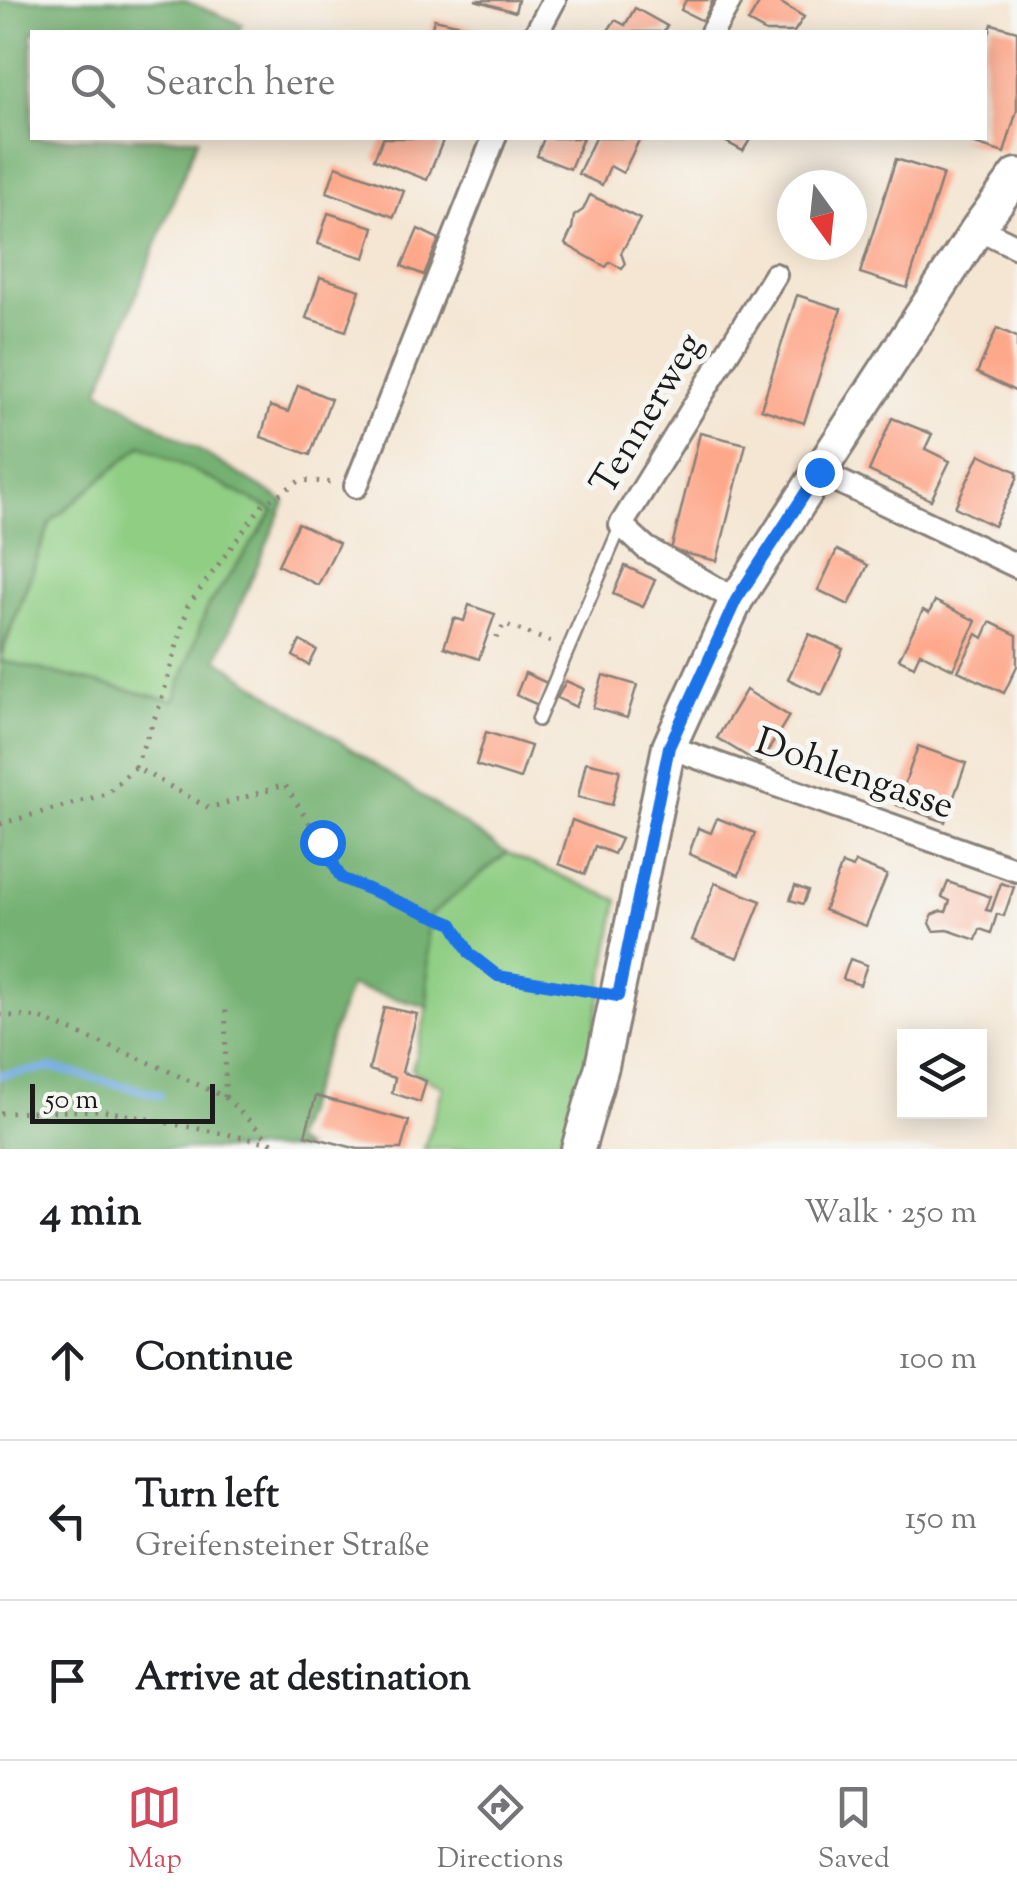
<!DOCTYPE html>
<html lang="en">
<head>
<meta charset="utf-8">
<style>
  :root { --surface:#fff; --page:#f2f2f2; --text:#202124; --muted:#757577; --line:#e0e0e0; --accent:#d1495b }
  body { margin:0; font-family:"Sorts Mill Goudy",serif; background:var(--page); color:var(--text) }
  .controls { position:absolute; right:30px; bottom:30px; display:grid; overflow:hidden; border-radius:0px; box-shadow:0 5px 25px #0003 }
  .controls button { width:90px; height:90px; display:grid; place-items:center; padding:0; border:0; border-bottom:2px solid var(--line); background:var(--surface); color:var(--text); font:50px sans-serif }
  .compass { position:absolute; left:777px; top:170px; width:90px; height:90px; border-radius:50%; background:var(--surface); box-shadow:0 5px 25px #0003; rotate:165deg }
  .scale { position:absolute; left:30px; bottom:25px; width:185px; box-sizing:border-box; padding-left:10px; border:5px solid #1c1c1c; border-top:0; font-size:28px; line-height:35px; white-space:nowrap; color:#1c1c1c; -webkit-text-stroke:8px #f6f6f2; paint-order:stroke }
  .stop { position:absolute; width:30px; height:30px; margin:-22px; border:8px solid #1a73e8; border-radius:50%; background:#fff }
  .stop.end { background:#1a73e8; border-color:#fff; box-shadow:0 2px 10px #0008 }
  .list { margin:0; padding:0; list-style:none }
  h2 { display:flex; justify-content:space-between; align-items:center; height:130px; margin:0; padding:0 40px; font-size:42px }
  h2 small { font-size:32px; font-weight:400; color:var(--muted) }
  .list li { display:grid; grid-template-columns:65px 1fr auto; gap:30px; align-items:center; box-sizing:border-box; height:160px; padding:0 40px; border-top:2px solid var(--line) }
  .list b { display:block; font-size:38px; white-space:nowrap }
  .list p { margin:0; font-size:32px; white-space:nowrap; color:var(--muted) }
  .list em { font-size:32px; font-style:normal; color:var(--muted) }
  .icon { flex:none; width:55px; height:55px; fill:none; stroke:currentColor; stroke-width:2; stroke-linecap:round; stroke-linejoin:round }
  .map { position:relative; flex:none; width:1017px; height:1149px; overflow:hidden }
  .search { position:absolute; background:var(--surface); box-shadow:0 5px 25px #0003; left:30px; right:30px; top:30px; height:110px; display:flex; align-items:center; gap:25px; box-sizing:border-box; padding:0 35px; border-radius:0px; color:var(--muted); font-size:38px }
  .sheet { height:610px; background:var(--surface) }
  nav { display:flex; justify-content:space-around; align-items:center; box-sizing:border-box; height:140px; border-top:2px solid var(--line); background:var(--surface); font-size:28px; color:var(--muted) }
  nav a { display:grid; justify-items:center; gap:5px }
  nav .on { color:var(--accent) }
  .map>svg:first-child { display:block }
</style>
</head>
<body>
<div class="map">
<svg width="1017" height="1149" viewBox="0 0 1017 1149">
  <rect width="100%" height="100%" fill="#f6f6f2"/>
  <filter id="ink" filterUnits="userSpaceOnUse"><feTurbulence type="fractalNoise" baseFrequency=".01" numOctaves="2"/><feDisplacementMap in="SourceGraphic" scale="20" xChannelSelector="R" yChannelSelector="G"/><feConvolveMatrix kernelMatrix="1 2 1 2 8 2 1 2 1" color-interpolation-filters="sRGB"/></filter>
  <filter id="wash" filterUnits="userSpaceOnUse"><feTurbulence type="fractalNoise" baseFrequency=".0048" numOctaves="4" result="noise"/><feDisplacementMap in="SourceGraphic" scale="40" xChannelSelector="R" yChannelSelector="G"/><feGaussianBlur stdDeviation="2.25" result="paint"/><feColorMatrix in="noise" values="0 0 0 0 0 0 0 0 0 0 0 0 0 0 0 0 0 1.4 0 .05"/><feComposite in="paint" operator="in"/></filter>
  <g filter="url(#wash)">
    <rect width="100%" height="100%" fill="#f4e6d3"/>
    <g fill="#90ce84" stroke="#567550" stroke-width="2.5">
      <path d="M142 445 275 511 207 608 174 701 0 660 51 521Z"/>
      <path d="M507 853 618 900 589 1059 558 1149H424L443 1087 412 1070 428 1007 427 918Z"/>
    </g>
    <path fill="#74b172" stroke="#486647" stroke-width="2.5" d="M0 0H183L242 24 239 32H32V138H198L99 390 285 502 217 659 507 853 427 918 428 1007 350 986 292 1141 305 1149H26L0 1145V660L174 701 207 608 274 511 142 445 51 521 0 656Z"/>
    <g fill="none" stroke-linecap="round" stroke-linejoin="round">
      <path stroke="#74ace3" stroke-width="8" d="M0 1075 53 1068 160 1095"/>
    </g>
    <g id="blocks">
      <g fill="#fea88b">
        <path d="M475 0H518L515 12Z"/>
        <path d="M686 0H713L703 21 681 10Z"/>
        <path d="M761 0H776L804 17 794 32H766L748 22Z"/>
        <path d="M635 8 667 26 663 32H607L615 20 625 25Z"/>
        <path d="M434 19 479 29 478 32H431Z"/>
        <path d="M992 24 1017 31V110L1004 153 955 138H984V50Z"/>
        <path d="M383 138H444L427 180 374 159Z"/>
        <path d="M544 138H583L570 169 537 156Z"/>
        <path d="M595 138H640L623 173 610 166 602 185 578 174Z"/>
        <path d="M719 138H751L743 151Z"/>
        <path d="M896 159 943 174 907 288 860 273Z"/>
        <path d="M336 166 404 191 394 217 327 192Z"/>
        <path d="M590 195 640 219 621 253 625 264 622 269 610 262 606 267 565 244 572 229 574 216 583 210Z"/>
        <path d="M328 213 374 227 365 258 318 244Z"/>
        <path d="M418 229 439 239 424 275 402 266Z"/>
        <path d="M320 277 360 290 346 331 306 318Z"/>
        <path d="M797 295 841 309 804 423 761 409Z"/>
        <path d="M997 328 1017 337V392L977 373Z"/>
        <path d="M298 385 331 399 310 455 261 437 270 406 288 412Z"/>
        <path d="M892 418 932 434 925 449 950 461 931 500 869 471Z"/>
        <path d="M700 433 746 444 717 561 671 550Z"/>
        <path d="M980 454 1017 472V479L994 526 955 507Z"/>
        <path d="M298 523 339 543 318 585 278 565Z"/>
        <path d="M837 550 868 565 849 605 818 590Z"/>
        <path d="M625 566 655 580 643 607 613 594Z"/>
        <path d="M935 601 976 621 953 669 920 653 914 666 899 659 923 610 929 613Z"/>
        <path d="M469 605 495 614 479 659 444 647 454 618 464 621Z"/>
        <path d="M990 622 1017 635V666L1004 693 958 671 977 634 983 638Z"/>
        <path d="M809 634 843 649 822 695 788 679Z"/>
        <path d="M300 641 317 650 309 665 293 656Z"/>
        <path d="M525 673 547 683 538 705 516 695Z"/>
        <path d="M603 675 637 685 627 718 593 708Z"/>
        <path d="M566 681 584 689 576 707 557 698Z"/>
        <path d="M746 690 789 716 760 764 717 738Z"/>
        <path d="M486 732 531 746 520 779 476 765Z"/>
        <path d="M918 746 966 763 945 822 897 805Z"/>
        <path d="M586 762 620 770 612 805 578 797Z"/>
        <path d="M717 818 755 833 739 875 689 854 698 828 711 833Z"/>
        <path d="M572 820 621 839 614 854 595 846 585 874 559 864Z"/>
        <path d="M855 862 887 875 866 926 824 910 842 864 853 868Z"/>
        <path d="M948 882 991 897 986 910 991 911 1001 883 1014 887 1004 916 997 914 991 933 980 929 976 940 948 930 934 931 930 923 932 915 941 911 946 912 950 901 942 897Z"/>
        <path d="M715 883 761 901 738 958 692 940Z"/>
        <path d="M795 886 808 891 803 904 790 900Z"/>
        <path d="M850 959 867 965 860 985 843 979Z"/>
        <path d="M384 1007 417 1014 402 1072 426 1081 420 1102 392 1093 395 1078 369 1070Z"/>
        <path d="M316 1096 409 1121 401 1149H358L305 1135Z"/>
      </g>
    </g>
  </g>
  <g filter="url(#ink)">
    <use href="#blocks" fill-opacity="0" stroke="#888178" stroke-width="2.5"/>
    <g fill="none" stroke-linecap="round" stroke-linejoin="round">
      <defs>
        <path id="lane" d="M538 720 621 525"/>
        <g id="street">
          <path d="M537 32 554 0"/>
          <path d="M712 32 730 0"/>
          <path d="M978 228 1017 247"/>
          <path d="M819 472 1017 566"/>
          <path d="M356 486 494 138"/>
          <path d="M736 600 646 548 621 525 775 275"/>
          <path d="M669 747 1017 870"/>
        </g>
        <path id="secondary" d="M578 1149 602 1066 669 747 673 738 736 600 978 228 1017 175"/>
      </defs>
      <use href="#lane" stroke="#888178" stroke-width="16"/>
      <use href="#street" stroke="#888178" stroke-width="28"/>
      <use href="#secondary" stroke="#888178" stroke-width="38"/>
      <g stroke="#888178" stroke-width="5" stroke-dasharray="2.5 8" stroke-linecap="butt">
        <path d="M496 638 504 624 551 642"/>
        <path d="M135 767 161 702 188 606 262 505 301 480 337 483"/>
        <path d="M0 824 106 794 135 767 209 808 285 785 322 843 341 878 453 923 470 954 498 976 589 990"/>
        <path d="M0 1015 40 1018 153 1064 225 1097 272 1143"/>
        <path d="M225 1097 226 1003"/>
        <path d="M0 1113 101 1110 272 1143 285 1149"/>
      </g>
      <use href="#lane" stroke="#fff" stroke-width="11"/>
      <use href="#street" stroke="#fff" stroke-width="22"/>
      <use href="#secondary" stroke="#fff" stroke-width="32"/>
    </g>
  </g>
  <g fill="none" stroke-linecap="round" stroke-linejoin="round" filter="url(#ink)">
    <path stroke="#1a73e8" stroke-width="12" d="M322 842 341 878 453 924 470 954 498 976 618 996 669 747 736 600 819 472"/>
  </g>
  <g text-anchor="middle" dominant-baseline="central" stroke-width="10" stroke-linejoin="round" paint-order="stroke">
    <g font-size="38" fill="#1c1c1c" stroke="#f6f6f2">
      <text transform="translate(649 415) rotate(-59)">Tennerweg</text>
      <text transform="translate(854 776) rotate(19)">Dohlengasse</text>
    </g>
  </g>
</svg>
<div class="controls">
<button><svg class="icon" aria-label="layers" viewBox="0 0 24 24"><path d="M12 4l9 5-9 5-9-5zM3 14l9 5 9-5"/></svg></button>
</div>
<svg class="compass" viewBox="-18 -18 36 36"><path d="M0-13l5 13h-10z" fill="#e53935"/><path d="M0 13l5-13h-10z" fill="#757577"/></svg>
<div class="scale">50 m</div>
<div class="stop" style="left:322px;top:842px"></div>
<div class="stop end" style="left:819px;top:472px"></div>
<div class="search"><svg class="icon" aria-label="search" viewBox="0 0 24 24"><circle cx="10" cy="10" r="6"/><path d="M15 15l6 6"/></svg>Search here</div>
</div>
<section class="sheet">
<h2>4 min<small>Walk · 250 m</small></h2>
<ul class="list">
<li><svg class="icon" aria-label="ahead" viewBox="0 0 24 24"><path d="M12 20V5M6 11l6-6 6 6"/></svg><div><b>Continue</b></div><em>100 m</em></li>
<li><svg class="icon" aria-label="left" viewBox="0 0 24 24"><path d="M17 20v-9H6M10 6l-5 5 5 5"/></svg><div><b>Turn left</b><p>Greifensteiner Straße</p></div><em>150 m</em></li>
<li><svg class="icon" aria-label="arrive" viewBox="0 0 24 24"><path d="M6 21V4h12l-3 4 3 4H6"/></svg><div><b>Arrive at destination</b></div></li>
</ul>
</section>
<nav>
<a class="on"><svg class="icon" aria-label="map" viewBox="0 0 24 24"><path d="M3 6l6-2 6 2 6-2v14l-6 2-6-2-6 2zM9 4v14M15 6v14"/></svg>Map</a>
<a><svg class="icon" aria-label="directions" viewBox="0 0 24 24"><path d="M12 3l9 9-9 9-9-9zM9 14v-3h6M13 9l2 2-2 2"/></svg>Directions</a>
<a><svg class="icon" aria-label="saved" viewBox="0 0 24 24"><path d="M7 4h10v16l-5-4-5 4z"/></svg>Saved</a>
</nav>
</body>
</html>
